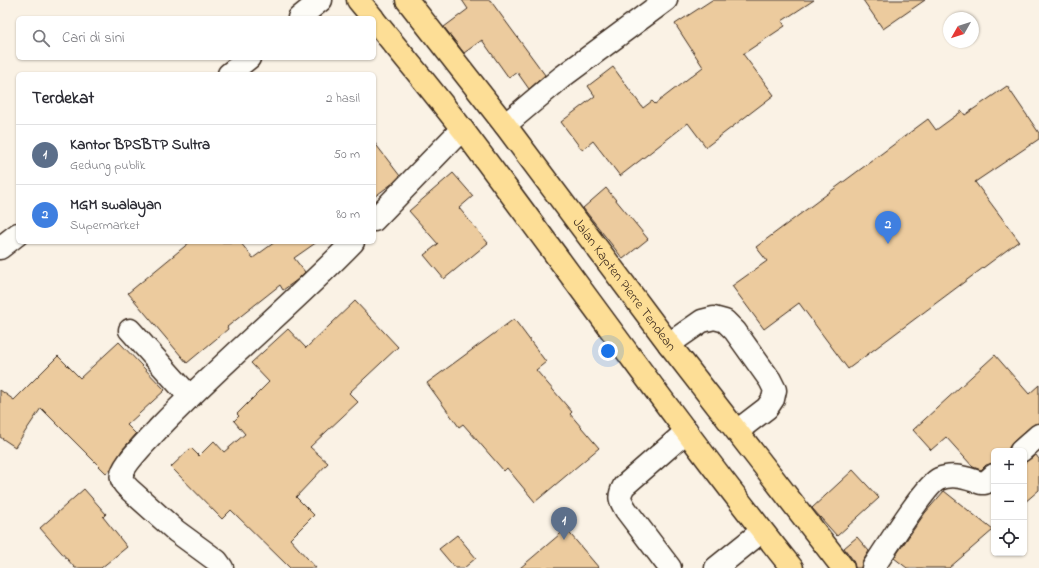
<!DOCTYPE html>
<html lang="id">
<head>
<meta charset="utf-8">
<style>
  :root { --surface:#fff; --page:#f2f2f3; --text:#2b2b33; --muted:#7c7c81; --line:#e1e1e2; --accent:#d93025 }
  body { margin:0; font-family:"Indie Flower",sans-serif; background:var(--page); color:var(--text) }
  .controls { position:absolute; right:12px; bottom:12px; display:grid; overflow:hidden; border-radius:6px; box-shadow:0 1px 3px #0004 }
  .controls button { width:36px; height:36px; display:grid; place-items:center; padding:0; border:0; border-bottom:1px solid var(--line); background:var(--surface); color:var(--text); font:20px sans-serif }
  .compass { position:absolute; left:943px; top:12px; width:36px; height:36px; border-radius:50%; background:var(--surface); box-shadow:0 1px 3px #0004; rotate:231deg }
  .you { position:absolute; left:608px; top:351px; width:14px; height:14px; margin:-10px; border:3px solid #fff; border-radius:50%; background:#1a73e8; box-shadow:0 0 0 6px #1a73e833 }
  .badge { display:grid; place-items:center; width:26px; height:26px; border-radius:50%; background:var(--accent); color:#fff; font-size:13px; font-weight:700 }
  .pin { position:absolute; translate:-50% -33px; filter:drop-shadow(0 1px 2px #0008) }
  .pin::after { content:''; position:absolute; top:21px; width:14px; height:12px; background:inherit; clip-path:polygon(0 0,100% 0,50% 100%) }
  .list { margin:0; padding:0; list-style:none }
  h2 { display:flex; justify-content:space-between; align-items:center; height:52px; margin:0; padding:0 16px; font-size:17px }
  h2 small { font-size:13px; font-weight:400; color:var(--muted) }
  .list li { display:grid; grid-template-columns:26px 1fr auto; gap:12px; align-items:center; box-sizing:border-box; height:60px; padding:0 16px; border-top:1px solid var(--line) }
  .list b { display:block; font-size:15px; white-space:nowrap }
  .list p { margin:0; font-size:13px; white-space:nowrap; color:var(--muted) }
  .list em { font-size:13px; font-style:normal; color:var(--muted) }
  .icon { flex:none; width:22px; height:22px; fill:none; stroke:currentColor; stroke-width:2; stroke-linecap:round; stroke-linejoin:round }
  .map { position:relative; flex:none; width:1039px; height:568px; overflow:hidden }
  .search { position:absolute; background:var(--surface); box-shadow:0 1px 3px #0004; left:16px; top:16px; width:360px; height:44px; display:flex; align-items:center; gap:10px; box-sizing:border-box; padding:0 14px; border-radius:6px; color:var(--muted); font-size:15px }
  .panel { position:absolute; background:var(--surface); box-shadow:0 1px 3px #0004; left:16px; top:72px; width:360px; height:172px; border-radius:6px }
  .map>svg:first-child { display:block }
</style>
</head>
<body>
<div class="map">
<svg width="1039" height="568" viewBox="0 0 1039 568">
  <rect width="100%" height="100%" fill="#faf2e5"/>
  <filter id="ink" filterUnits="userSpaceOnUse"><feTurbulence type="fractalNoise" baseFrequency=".025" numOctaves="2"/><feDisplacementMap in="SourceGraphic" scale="8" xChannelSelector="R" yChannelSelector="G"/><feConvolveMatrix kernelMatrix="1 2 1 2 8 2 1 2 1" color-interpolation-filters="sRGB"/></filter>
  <g filter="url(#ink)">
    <g fill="#eccb9e" stroke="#3b2a1e">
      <path d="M462 0H490L545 75 529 89 517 72 509 78 482 40 464 53 444 27 468 9Z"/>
      <path d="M712 0H814L782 21 785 26 743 54 774 95 706 147 688 123 620 176 593 141 582 150 561 122 595 96 588 86 613 67 643 108 652 101 655 104 703 67 675 24Z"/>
      <path d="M863 0H925L883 29Z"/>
      <path d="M1007 86 1039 133V139L975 182 1019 241 848 369 799 303 764 329 732 286 767 261 756 247 928 119 936 130 962 111 965 115Z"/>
      <path d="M374 142 400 176 393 183 374 197Z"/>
      <path d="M453 173 473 196 459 208 488 243 444 279 424 255 438 244 409 211Z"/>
      <path d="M606 188 648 239 623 259 583 208Z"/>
      <path d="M190 242H240L253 258 275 242H317L294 258 305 272 297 280 283 290 280 285 227 327 228 329 187 363 128 293Z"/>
      <path d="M355 301 398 347 349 393 358 402 310 447 328 463 296 497 314 515 290 539 316 568H290L231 510 222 519 171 467 191 448 199 456 214 441 224 452 245 434 234 421 239 416 237 414 269 382 251 363 288 329 306 348Z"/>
      <path d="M514 319 546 362 536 370 572 412 570 414 599 448 535 502 507 468 504 471 463 424 459 427 427 383Z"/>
      <path d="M119 342 165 390 127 425 136 434 122 450 111 469 106 473 41 408 15 447 0 437V390L14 400 58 356 80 378Z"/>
      <path d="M995 355 1029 394 1039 385V423L1031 426 1013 442 1009 447V451H994V463L986 465 981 470 973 467 946 437 931 450 913 430Z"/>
      <path d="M1036 455 1039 459V490L1024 503V463Z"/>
      <path d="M853 470 879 498 837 536 812 508Z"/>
      <path d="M84 489 106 514 103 517 127 547 101 568H75L40 528Z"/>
      <path d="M944 491 993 530 949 568H907L894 558 925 513Z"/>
      <path d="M566 529 599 568H520Z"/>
      <path d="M457 535 476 558 464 568H455L439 549Z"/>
      <path d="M857 537 869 551 863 561 861 568H855L853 560 844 548Z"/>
    </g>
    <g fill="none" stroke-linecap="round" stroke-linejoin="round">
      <defs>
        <g id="minor">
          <path d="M299 18 321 0"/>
          <path d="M229 74 249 58"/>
          <path d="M505 125 562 77 666 0"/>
          <path d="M374 220 462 129"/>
          <path d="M0 248 18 234"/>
          <path d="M130 330 189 396"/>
          <path d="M669 344 702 321 714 318 725 321 735 331 770 380 775 390 773 399 767 408 737 431"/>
          <path d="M1021 451 1039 435"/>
          <path d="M222 568 217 561 176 531 129 489C125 485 120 480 122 474 125 462 149 439 158 429 220 364 290 307 353 242"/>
          <path d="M670 568 626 510C620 500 618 497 624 486L687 431"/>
          <path d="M716 568 762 531"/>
          <path d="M873 568C883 553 926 484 939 479 953 473 967 478 981 483H985L994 475"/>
        </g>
        <g id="highway">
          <path d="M358 0 373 18"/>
          <path id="s1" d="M407 0 505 125 669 344 843 568"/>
          <path d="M374 20C404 56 434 93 463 130 573 276 678 426 792 568"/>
        </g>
      </defs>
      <use href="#minor" stroke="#3b2a1e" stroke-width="25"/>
      <use href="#highway" stroke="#3b2a1e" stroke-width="25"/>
      <use href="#minor" stroke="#fdfcf7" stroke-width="22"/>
      <use href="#highway" stroke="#fdde96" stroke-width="22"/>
    </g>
  </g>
  <g text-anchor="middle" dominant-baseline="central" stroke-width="3.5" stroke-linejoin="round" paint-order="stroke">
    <g font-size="14" fill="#3b2a1e" stroke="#fdfcf7">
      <text stroke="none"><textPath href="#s1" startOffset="358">Jalan Kapten Pierre Tendean</textPath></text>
    </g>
  </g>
</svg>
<div class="controls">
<button>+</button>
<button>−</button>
<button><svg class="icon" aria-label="locate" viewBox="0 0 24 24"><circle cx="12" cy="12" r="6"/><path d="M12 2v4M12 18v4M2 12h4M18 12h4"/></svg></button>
</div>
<svg class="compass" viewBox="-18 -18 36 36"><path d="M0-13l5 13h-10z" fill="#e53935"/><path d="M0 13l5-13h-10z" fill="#7c7c81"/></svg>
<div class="you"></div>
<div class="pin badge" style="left:564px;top:540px;background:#5c6f8a">1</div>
<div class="pin badge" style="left:888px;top:244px;background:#3f7fe0">2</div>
<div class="search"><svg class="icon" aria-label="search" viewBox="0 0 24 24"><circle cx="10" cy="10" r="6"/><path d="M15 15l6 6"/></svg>Cari di sini</div>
<section class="panel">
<h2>Terdekat<small>2 hasil</small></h2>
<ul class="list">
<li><span class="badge" style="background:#5c6f8a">1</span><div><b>Kantor BPSBTP Sultra</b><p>Gedung publik</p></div><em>50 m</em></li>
<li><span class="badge" style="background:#3f7fe0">2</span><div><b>MGM swalayan</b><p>Supermarket</p></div><em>80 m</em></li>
</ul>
</section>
</div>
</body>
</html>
